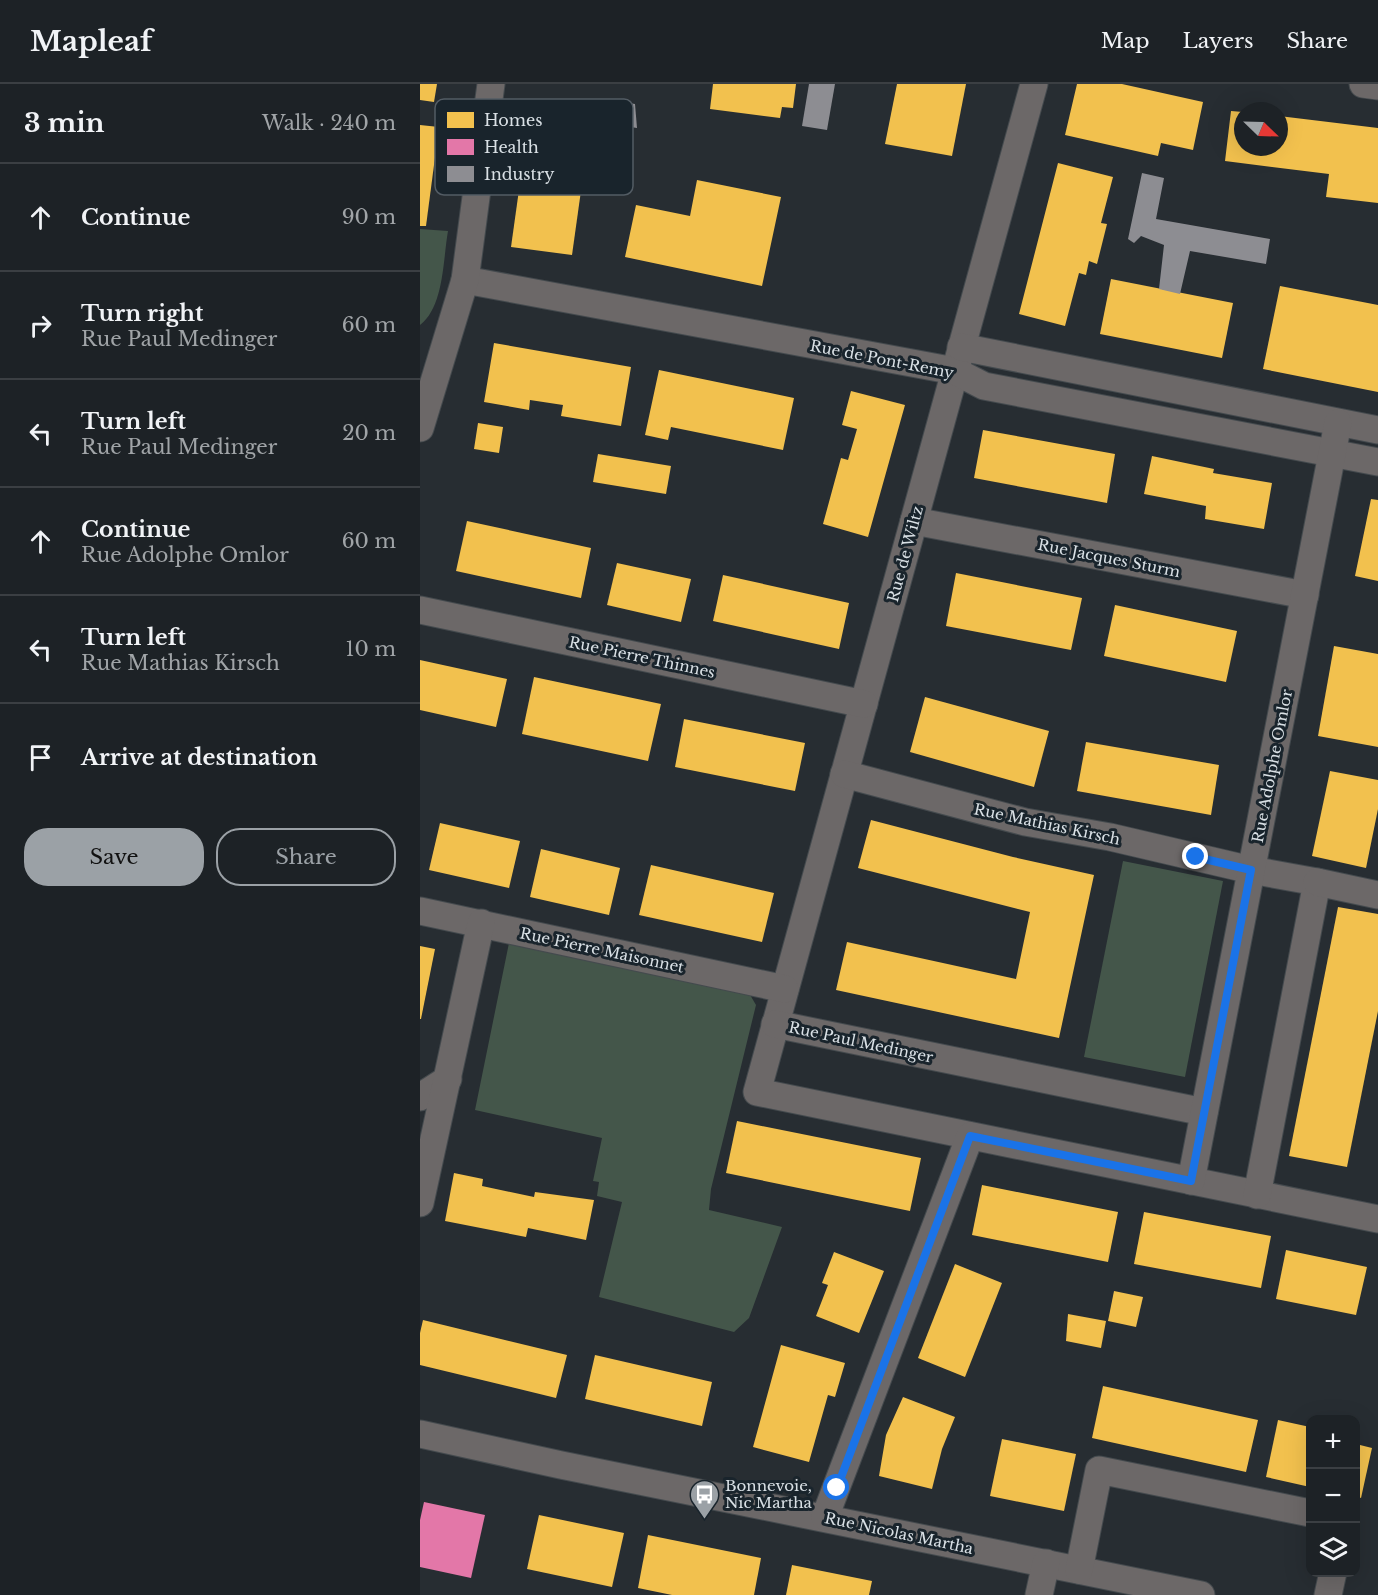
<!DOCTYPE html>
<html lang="en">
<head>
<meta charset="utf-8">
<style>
  :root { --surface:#1d2226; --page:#252a2e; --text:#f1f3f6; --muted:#a0a4a7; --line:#3b3f43; --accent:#9ba1a6 }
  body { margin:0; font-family:"Libre Baskerville",serif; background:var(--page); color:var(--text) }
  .controls { position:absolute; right:18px; bottom:18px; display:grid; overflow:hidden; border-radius:12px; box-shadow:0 6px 24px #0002 }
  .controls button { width:54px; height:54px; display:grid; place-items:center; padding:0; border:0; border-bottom:2px solid var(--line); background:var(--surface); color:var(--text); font:30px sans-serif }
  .compass { position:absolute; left:814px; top:18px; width:54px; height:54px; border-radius:50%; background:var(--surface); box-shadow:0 6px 24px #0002; rotate:113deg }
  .stop { position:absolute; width:18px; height:18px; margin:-14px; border:4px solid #1a73e8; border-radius:50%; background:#fff }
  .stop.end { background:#1a73e8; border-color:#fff; box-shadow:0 2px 6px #0008 }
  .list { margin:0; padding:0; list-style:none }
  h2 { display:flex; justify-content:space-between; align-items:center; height:78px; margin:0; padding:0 24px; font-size:26px }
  h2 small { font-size:20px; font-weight:400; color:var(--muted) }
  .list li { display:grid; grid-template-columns:39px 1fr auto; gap:18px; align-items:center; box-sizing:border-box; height:108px; padding:0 24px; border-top:2px solid var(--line) }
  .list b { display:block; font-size:22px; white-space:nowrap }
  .list p { margin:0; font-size:20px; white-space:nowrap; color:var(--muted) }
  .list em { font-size:20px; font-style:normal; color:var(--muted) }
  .actions { display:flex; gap:12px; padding:18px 24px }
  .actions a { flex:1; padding:14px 0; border:2px solid var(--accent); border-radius:24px; text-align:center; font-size:21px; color:var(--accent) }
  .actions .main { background:var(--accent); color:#111 }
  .icon { flex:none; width:33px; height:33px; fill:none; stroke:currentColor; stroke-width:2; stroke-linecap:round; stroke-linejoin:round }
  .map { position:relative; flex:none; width:958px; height:1511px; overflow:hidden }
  header { display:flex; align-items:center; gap:36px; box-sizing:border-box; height:84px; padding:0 30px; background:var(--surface); border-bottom:2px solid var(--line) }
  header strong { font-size:28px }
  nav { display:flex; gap:33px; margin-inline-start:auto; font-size:21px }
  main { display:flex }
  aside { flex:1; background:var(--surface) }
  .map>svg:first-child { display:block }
</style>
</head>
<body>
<header>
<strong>Mapleaf</strong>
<nav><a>Map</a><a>Layers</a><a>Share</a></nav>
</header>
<main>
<aside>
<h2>3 min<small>Walk · 240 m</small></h2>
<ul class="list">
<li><svg class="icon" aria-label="ahead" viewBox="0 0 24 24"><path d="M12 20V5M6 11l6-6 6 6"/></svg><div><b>Continue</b></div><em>90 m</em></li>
<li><svg class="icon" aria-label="right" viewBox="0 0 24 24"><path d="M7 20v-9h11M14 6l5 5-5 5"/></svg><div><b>Turn right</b><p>Rue Paul Medinger</p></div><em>60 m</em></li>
<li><svg class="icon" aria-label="left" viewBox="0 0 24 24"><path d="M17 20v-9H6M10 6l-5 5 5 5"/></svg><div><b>Turn left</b><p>Rue Paul Medinger</p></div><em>20 m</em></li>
<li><svg class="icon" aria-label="ahead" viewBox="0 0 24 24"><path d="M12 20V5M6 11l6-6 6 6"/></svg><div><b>Continue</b><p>Rue Adolphe Omlor</p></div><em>60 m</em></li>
<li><svg class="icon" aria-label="left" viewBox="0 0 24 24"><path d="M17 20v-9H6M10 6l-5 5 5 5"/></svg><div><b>Turn left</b><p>Rue Mathias Kirsch</p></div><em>10 m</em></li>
<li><svg class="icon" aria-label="arrive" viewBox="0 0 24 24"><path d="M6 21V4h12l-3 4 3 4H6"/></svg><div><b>Arrive at destination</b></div></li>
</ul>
<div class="actions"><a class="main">Save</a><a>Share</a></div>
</aside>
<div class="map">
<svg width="958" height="1511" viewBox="0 0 958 1511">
  <rect width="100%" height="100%" fill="#272d32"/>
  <g fill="#44564a">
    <path d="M0 145 28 147C23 175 24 223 0 241Z"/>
    <path d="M703 777 803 797 765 993 664 973Z"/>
    <path d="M89 859 329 909 336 921 291 1105 289 1126 362 1143 329 1234 314 1248 179 1213 202 1118 177 1112 179 1098 173 1097 182 1054 55 1026Z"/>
  </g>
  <g fill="#f2c14e">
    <path d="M0 0H17L14 18 0 16Z"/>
    <path d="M293 0H376L373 24 362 23 360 34 290 25Z"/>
    <path d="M477 0H546L532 72 465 60Z"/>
    <path d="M657 0H702L783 18 773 66 741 59 738 72 645 51Z"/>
    <path d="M111 20 172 28 152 171 91 163Z"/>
    <path d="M811 27 823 28V63H859V32L958 44V119L906 113 909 90 805 77Z"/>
    <path d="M0 41 19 43 6 142H0Z"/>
    <path d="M638 79 693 93 681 139 687 140 677 180 669 177 666 191 659 189 645 242 599 230Z"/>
    <path d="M277 96 361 113 342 202 205 173 216 121 270 132Z"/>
    <path d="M691 195 813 219 802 274 680 250Z"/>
    <path d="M860 202 958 221V308L843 285Z"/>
    <path d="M74 259 211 283 201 342 141 332 143 321 110 316 109 326 64 318Z"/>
    <path d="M239 286 374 314 363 366 251 343 248 356 225 351Z"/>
    <path d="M431 307 485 321 448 453 403 440 421 374 428 376 437 345 422 341Z"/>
    <path d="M58 339 83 343 79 369 54 365Z"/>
    <path d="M563 346 695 370 687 419 554 394Z"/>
    <path d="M178 370 251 382 246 410 173 398Z"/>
    <path d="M732 372 794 385 793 389 852 399 844 445 785 435 786 422 724 410Z"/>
    <path d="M951 415 958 416V497L935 492Z"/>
    <path d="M47 437 171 464 161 514 36 487Z"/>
    <path d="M197 479 271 495 261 538 187 521Z"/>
    <path d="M536 489 662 514 651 566 526 542Z"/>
    <path d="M303 491 429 519 419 565 293 537Z"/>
    <path d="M695 521 817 547 806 598 684 572Z"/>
    <path d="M914 562 958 570V663L898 652Z"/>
    <path d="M0 576 87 595 76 643 0 626Z"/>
    <path d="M114 593 241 620 228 677 102 650Z"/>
    <path d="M505 613 629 647 614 703 490 668Z"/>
    <path d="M264 635 385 659 375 707 255 683Z"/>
    <path d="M666 658 799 681 791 731 657 707Z"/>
    <path d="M910 687 958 696V725L946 784 892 772Z"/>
    <path d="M451 736 593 773 674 791 639 954 416 906 427 858 596 895 610 828 438 784Z"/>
    <path d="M20 739 100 757 89 804 9 786Z"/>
    <path d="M121 765 200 784 189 831 110 813Z"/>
    <path d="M231 781 354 809 342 858 219 831Z"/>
    <path d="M918 823 958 830V927L927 1083 869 1072Z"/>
    <path d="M0 862 15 865 1 935H0Z"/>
    <path d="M317 1037 501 1074 490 1127 306 1089Z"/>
    <path d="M34 1089 63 1095 62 1102 114 1113 115 1108 174 1116 166 1156 108 1144 106 1153 25 1137Z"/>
    <path d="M562 1101 698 1128 688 1178 552 1151Z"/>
    <path d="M724 1128 851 1152 841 1204 714 1180Z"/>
    <path d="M866 1166 947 1183 936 1231 856 1215Z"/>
    <path d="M414 1168 464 1187 439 1249 396 1232 408 1201 402 1199Z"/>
    <path d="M535 1180 582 1199 545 1293 498 1274Z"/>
    <path d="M694 1207 723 1213 716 1243 688 1237Z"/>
    <path d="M648 1230 686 1237 681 1264 646 1257Z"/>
    <path d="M3 1236 147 1271 136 1314 0 1281V1249Z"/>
    <path d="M361 1261 425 1279 415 1313 408 1311 389 1378 333 1363Z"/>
    <path d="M175 1271 292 1298 282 1342 165 1315Z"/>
    <path d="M683 1302 838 1336 826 1388 672 1354Z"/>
    <path d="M483 1313 535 1333 522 1365 512 1405 459 1392 466 1351Z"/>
    <path d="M858 1336 890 1343V1403L846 1393Z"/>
    <path d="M582 1355 656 1370 644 1427 570 1412Z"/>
    <path d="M936 1360 952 1364 941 1414 936 1412Z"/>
    <path d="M119 1431 204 1449 192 1503 107 1485Z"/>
    <path d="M228 1451 341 1474 334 1511H252L218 1504Z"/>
    <path d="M372 1481 452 1497 449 1511H366Z"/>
  </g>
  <path fill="#e377a8" d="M4 1418 65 1431 51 1494 0 1483V1436Z"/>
  <g fill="#8d8d92">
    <path d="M389 0H415L407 46 382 42Z"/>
    <path d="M189 16 215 20 217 44 186 39Z"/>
    <path d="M722 89 744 94 736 135 850 155 846 180 770 167 760 210 739 205 744 161 721 152 714 159 708 155Z"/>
  </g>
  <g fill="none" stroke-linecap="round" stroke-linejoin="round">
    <defs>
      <g id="minor">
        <path d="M614 0 337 1008 958 1135"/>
        <path d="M943 0 958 2"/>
        <path d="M45 196 535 287 564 302 958 378"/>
        <path d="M541 263 958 346"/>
        <path d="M0 344 45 196 71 0"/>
        <path d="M494 437 885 511"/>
        <path d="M0 526 444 620"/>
        <path d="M424 690 605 738 690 753 831 786 897 798 837 1111"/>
        <path d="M897 798 958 811"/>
        <path d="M0 827 365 905"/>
        <path d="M355 940 784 1028"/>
        <path d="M0 1013 28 995"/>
        <path d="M771 1097 918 339"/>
        <path d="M0 1119 61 839"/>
        <path d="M0 1350 141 1381 781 1511"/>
        <path d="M405 1433 550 1052"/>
        <path d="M659 1486 679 1386 890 1429"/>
        <path d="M619 1511 626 1479"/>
        <path d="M908 1511 913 1488"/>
      </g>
    </defs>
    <use href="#minor" stroke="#444a4e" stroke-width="29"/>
    <use href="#minor" stroke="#6c6868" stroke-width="27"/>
  </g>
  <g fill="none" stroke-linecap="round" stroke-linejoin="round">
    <path stroke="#1a73e8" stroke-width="8" d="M417 1404 550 1052 771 1097 831 786 776 773"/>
  </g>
  <defs>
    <symbol id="bus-pin" viewBox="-11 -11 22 30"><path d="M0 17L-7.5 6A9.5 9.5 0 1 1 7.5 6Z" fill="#9ba1a6" stroke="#19242c"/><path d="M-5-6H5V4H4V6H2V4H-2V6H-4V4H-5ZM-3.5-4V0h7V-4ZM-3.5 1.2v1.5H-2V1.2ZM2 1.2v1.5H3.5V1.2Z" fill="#fff"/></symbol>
  </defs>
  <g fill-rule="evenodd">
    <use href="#bus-pin" x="268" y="1394" width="33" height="45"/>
  </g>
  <g text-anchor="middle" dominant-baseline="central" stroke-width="6" stroke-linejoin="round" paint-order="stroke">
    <g font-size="15" fill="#d9e0e5" stroke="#19242c">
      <text transform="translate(462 275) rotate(11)">Rue de Pont-Remy</text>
      <text transform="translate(485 470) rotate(-75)">Rue de Wiltz</text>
      <text transform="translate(689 474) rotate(11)">Rue Jacques Sturm</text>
      <text transform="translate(222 573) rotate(12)">Rue Pierre Thinnes</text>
      <text transform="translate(852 682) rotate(-79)">Rue Adolphe Omlor</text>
      <text transform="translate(627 740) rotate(12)">Rue Mathias Kirsch</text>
      <text transform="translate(182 866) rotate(12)">Rue Pierre Maisonnet</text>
      <text transform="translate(441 958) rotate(12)">Rue Paul Medinger</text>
      <text transform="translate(479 1449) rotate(12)">Rue Nicolas Martha</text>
    </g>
    <g font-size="15" fill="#d9e0e5" stroke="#19242c" text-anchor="start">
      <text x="305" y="1401">Bonnevoie,<tspan x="305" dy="17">Nic Martha</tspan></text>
    </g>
  </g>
  <rect x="15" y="15" width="198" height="96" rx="9" fill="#19242c" stroke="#535c64" stroke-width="1.5"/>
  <rect x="27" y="28" width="27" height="16" fill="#f2c14e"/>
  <rect x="27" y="55" width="27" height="16" fill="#e377a8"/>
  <rect x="27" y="82" width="27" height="16" fill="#8d8d92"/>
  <g font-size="16" fill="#d9e0e5">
    <text x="64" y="42">Homes</text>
    <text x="64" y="69">Health</text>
    <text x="64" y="96">Industry</text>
  </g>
</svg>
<div class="controls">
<button>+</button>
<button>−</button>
<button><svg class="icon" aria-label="layers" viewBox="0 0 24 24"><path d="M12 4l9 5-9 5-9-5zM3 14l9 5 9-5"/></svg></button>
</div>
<svg class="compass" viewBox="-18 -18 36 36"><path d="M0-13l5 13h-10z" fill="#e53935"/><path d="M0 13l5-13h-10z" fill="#a0a4a7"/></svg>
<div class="stop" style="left:417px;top:1404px"></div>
<div class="stop end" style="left:776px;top:773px"></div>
</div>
</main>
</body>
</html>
